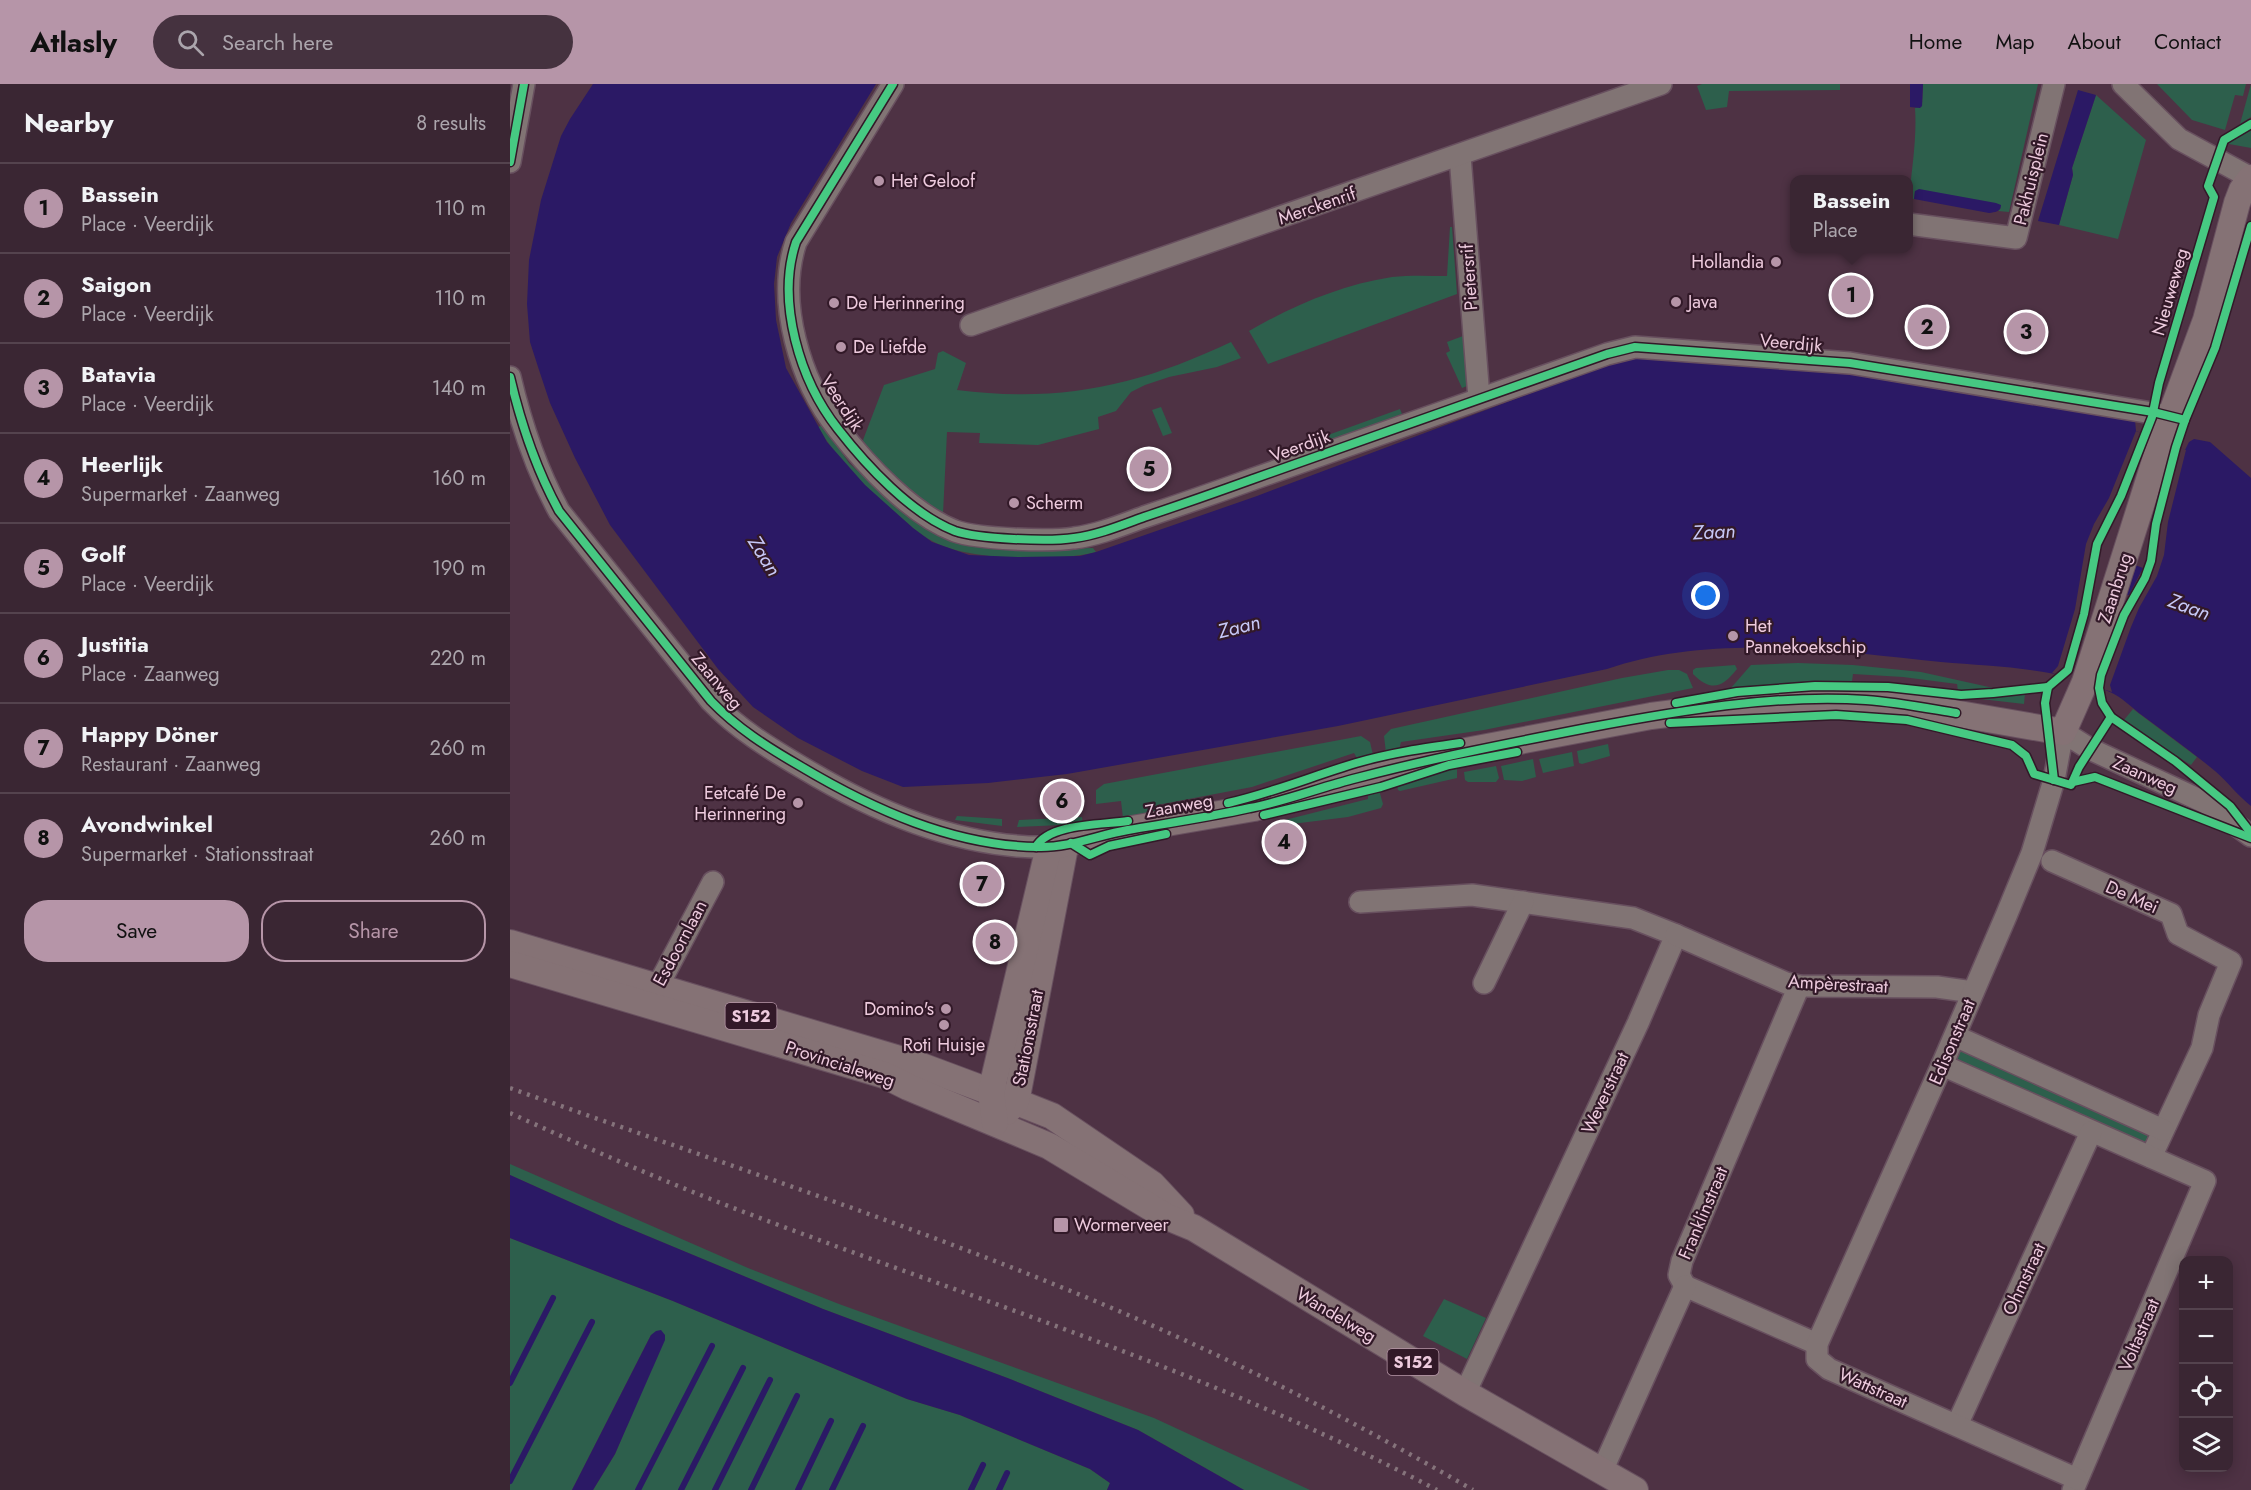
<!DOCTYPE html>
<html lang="en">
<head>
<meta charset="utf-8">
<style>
  :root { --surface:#3a2633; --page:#45323f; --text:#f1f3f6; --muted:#aba5ac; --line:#54434e; --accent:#b695a8 }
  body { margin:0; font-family:Jost,sans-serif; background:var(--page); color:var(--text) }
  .controls { position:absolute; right:18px; bottom:18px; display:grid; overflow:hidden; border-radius:12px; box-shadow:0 3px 15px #0003 }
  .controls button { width:54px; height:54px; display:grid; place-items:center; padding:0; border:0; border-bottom:2px solid var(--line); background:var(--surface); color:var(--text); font:30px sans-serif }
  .you { position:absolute; left:1196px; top:512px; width:21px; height:21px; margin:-15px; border:4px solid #fff; border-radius:50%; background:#1a73e8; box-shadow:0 0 0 9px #1a73e833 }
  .badge { display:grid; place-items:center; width:39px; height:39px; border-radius:50%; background:var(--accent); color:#111; font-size:20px; font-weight:700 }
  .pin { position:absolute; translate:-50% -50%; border:3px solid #fff; box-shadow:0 2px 6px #0006 }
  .popup { position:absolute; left:1280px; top:91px; width:123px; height:78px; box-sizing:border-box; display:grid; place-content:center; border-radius:12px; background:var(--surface); filter:drop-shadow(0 2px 4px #0005); font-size:20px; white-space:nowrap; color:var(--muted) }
  .popup b { font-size:22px; color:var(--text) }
  .popup::after { content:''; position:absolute; left:50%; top:100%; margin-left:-12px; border:12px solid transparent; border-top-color:var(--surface) }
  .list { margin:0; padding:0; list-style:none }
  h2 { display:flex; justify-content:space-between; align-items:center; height:78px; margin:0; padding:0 24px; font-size:26px }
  h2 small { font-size:20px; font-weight:400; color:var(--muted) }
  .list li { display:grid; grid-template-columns:39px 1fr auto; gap:18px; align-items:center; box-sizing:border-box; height:90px; padding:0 24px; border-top:2px solid var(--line) }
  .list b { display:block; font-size:22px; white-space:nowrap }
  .list p { margin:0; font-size:20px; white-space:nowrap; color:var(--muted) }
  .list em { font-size:20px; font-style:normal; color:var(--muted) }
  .actions { display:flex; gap:12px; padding:18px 24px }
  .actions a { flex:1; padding:14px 0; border:2px solid var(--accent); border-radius:24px; text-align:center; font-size:21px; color:var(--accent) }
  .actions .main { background:var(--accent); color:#111 }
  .icon { flex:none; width:33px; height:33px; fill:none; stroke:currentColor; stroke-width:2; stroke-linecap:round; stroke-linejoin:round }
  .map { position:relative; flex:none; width:1741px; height:1406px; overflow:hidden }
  header { display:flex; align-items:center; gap:36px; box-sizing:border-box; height:84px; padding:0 30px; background:var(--accent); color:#111 }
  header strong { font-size:28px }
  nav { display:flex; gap:33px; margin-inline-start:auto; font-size:21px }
  .search { width:420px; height:54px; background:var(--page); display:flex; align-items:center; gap:15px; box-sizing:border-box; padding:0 21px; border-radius:33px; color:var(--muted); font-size:22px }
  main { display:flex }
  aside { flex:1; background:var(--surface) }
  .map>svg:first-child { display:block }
</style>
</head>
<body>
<header>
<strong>Atlasly</strong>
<div class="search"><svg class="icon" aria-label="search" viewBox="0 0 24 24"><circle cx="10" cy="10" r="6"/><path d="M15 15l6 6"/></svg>Search here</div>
<nav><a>Home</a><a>Map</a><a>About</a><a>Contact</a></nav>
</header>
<main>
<aside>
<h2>Nearby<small>8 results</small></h2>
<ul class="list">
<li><span class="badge">1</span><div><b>Bassein</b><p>Place · Veerdijk</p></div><em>110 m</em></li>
<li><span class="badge">2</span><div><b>Saigon</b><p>Place · Veerdijk</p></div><em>110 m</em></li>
<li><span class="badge">3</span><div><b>Batavia</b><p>Place · Veerdijk</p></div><em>140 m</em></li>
<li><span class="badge">4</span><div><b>Heerlijk</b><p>Supermarket · Zaanweg</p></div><em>160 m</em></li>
<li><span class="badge">5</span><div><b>Golf</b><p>Place · Veerdijk</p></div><em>190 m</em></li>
<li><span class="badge">6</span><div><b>Justitia</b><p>Place · Zaanweg</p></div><em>220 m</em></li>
<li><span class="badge">7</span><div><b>Happy Döner</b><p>Restaurant · Zaanweg</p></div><em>260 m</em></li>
<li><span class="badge">8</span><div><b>Avondwinkel</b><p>Supermarket · Stationsstraat</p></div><em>260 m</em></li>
</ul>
<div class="actions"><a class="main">Save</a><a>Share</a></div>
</aside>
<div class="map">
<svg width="1741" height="1406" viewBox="0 0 1741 1406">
  <rect width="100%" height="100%" fill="#4e3244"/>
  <g fill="#2d5f4c">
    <path d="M1192 0H1330V6L1219 7 1217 23 1196 26 1187 2Z"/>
    <path d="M1413 0H1528L1499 128 1488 127 1491 124 1405 107 1404 115 1399 114C1402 83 1407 54 1405 24L1412 22Z"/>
    <path d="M1647 0H1736L1733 12 1725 11 1715 46 1682 36Z"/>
    <path d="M1741 0V33L1730 40Z"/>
    <path d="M1586 11 1636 56 1608 155 1549 141 1563 91 1562 84Z"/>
    <path d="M1741 44V64L1719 60V58Z"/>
    <path d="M940 143H942L947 210 758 280 739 247C784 221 831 201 882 193 900 191 919 192 937 192Z"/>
    <path d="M953 252 957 302 952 304 936 269 940 267 937 258Z"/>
    <path d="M721 258 731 274 707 283 659 293 635 301 621 308 606 327 588 333 589 345 528 361 469 359 470 349 437 348 433 430 394 406 355 364 353 356 374 301 425 285 428 269 433 267 456 279 447 306C550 319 628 302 721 258Z"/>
    <path d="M651 323 662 349 653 352 642 326Z"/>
    <path d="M890 325 892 330 811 361 807 355Z"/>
    <path d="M313 341 339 379 374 411 443 458 544 465 583 464 586 468C547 478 460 477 424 458 409 451 397 438 384 428 356 403 327 376 308 343Z"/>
    <path d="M1288 579 1343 581 1411 588 1488 605 1448 607 1447 600 1393 593 1343 590 1342 597 1283 599 1220 605 1241 581Z"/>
    <path d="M1225 581 1227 585C1212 604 1201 608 1183 590V586L1186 584Z"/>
    <path d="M1158 586H1169L1177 590 1183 604 974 646 891 658 889 666 876 669 874 652 881 645 1112 594Z"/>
    <path d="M1515 609 1514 620 1471 615 1473 614Z"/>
    <path d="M1623 625 1687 673 1681 681 1625 646 1614 636Z"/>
    <path d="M851 652 860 658 863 671 848 676 844 669 742 703 647 721V728L613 734 611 717 586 720V706L594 700Z"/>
    <path d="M1098 660 1100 672 1072 680 1069 679 1067 667Z"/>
    <path d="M1062 668 1064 682 1033 689 1029 675Z"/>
    <path d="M1023 675 1026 693 1012 697 994 696 991 682Z"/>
    <path d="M986 682 989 694 986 698H958L955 696 954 688Z"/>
    <path d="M947 683V694L890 707 888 706 887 702Z"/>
    <path d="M869 706 873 720 871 724 838 733 766 742 763 739 858 715V708Z"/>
    <path d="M447 732 492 735V742L445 736Z"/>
    <path d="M572 733 573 740 507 743 509 736Z"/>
    <path d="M1452 961 1639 1051 1636 1059 1627 1061 1442 980Z"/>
    <path d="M0 1080 238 1184 329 1220 644 1334 800 1406H734L628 1346 500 1295 313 1225 111 1141 0 1091Z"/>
    <path d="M0 1154 163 1217 397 1315 450 1331 580 1385 600 1399 597 1406H83L105 1370 155 1251H141L62 1406H0Z"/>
    <path d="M934 1215 976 1234 957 1275 913 1252Z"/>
  </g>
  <g fill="#2b1965">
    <path d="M83 0H366L281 139 267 173 264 200 266 236 276 284 317 358 355 401 403 444 422 458 459 471 509 473 570 472 586 468 747 412 1077 288 1117 275 1166 274 1386 293 1625 336 1626 347 1675 366 1679 358 1684 355 1700 358 1741 394V722C1728 712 1718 698 1705 687 1682 668 1657 650 1633 632 1622 624 1612 613 1600 608 1548 583 1488 583 1431 578 1325 567 1200 549 1097 585L828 642 557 690 478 699 393 703 352 687 288 654 243 623 208 585 100 441 65 374 40 319 29 286 20 258 17 220 19 176 31 116 51 52 60 35Z"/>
    <path d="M1400 0H1413L1412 22 1410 24 1400 23Z"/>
    <path d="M1568 6 1586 11 1562 84 1563 91 1549 141 1528 137Z"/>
    <path d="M1409 105 1486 119 1491 121C1491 128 1485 128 1479 129L1404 115 1405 107Z"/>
    <path d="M0 1091 111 1141 313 1225 500 1295 628 1346 734 1406H597L600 1399 580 1385 450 1331 397 1315 163 1217 0 1154Z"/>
    <path d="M151 1246 155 1251V1256L105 1370 83 1406H62L141 1251 146 1247Z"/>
  </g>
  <path fill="#4e3244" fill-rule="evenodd" d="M1626 347 1676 366 1658 438 1654 471 1647 492 1629 524 1621 543 1600 601 1602 608 1542 589 1548 582 1565 525 1576 460 1584 440 1599 414ZM1625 481 1633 484 1619 511H1616Z"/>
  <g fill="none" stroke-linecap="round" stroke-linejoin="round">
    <g stroke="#2b1965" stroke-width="6">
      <path d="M0 1299 43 1214"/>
      <path d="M0 1397 82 1238"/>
      <path d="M128 1406 202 1262"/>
      <path d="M171 1406 233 1284"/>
      <path d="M205 1406 260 1296"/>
      <path d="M241 1406 287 1312"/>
      <path d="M288 1406 321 1337"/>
      <path d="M322 1406 353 1342"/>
      <path d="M461 1406 473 1381"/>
      <path d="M489 1406 497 1389"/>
    </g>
    <defs>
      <g id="minor">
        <path d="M383 0 286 158C266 218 290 297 328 345 356 381 401 430 445 447 468 455 539 458 564 454 588 451 612 441 634 433 670 421 707 408 743 395 861 353 979 311 1097 270L1125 263 1340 279 1660 332"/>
        <path d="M1613 0 1669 55 1741 94"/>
        <path d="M950 72 969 314"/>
        <path d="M0 78 14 0"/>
        <path d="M1398 140 1506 154 1544 0"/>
        <path d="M461 241 1151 0"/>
        <path d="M0 293C11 340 26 385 49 427L201 617C228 645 259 664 293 684 366 728 451 765 539 763"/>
        <path d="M1542 777 1661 830 1668 850 1721 878 1699 931 1692 964 1641 1073"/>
        <path d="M850 818 962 811 1123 834 1166 851 1128 939 955 1309"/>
        <path d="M1166 851 1276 899 1289 902 1427 903 1463 908"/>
        <path d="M974 899 1013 818"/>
        <path d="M140 917 203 798"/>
        <path d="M1445 952 1653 1046"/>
        <path d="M1432 981 1695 1097 1563 1406"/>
        <path d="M1175 1202 1169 1191 1172 1177 1289 902"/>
        <path d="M1175 1202 1307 1260"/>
        <path d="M1447 1341 1581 1048"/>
        <path d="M1092 1387 1175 1202"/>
        <path d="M1567 1395 1319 1285 1307 1275V1260L1432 981 1496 832 1522 769 1544 696 1553 648 1580 665 1696 719 1741 752"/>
      </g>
      <g id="major">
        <path d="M0 859 406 980 481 1008 542 1032 642 1100 671 1131"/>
        <path d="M0 880 374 991 398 1003 539 1062 655 1132 684 1144 955 1309 1125 1406"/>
        <path d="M496 1028 506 1018 554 768"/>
        <path d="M485 1039 481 1008 539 763 616 746 744 724 846 694 956 667 1141 632 1251 618 1356 616 1420 625 1553 648 1575 598 1651 358 1696 236 1727 119 1732 106 1741 94"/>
      </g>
    </defs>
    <use href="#minor" stroke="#68505f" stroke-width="24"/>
    <use href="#major" stroke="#68505f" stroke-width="28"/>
    <use href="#minor" stroke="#817474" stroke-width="21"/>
    <use href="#major" stroke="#857275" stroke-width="26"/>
    <g stroke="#85737b" stroke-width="4.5" stroke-dasharray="3 6" stroke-linecap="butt">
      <path d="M0 1004C191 1072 385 1135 573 1212 707 1267 837 1333 963 1406"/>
      <path d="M0 1029C90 1070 181 1109 274 1143 494 1225 718 1296 927 1406"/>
    </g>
    <defs>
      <g id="cycleway">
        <path d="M383 0 286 158C266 218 290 297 328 345 356 381 401 430 445 447 468 455 539 458 564 454 588 451 612 441 634 433 670 421 707 408 743 395 861 353 979 311 1097 270L1125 263 1340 279 1643 328 1675 336"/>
        <path d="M0 78 14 0"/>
        <path d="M1741 142 1705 264 1675 336 1666 363 1646 440 1641 477 1635 494 1614 531 1591 591 1589 604 1592 619 1601 633 1665 677 1720 722 1741 749"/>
        <path d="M0 293C11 340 26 385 49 427L201 617C227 644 257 663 290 682 362 725 443 762 528 763 559 764 588 751 618 746 659 739 700 733 740 724 776 717 811 703 847 694 923 674 1000 659 1077 644 1168 627 1263 610 1356 616 1386 618 1416 624 1446 629"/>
        <path d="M1538 603 1535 619 1544 696"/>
        <path d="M1166 619 1227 608 1305 602 1378 603 1451 611 1483 609 1538 603 1558 586 1574 530 1587 460 1611 412 1642 333 1649 299 1704 113 1698 102 1714 56 1741 40"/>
        <path d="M1160 639 1326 631 1397 636 1502 661 1516 672 1524 690 1561 701 1569 683 1601 633"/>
        <path d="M1563 698 1585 693 1741 754"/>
        <path d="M718 719C762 709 803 692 846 679 880 669 915 664 950 659"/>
        <path d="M754 731 871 703 939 681 1007 668"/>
        <path d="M561 759 580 771 599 762 656 750"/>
        <path d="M526 763C539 739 593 741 618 737"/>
      </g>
    </defs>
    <use href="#cycleway" stroke="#321928" stroke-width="11"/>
    <use href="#cycleway" stroke="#46c982" stroke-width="8"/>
  </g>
  <g fill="#b695a8" stroke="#321928" stroke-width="2">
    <circle cx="369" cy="97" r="6"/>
    <circle cx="1266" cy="178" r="6"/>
    <circle cx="1166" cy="218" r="6"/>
    <circle cx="324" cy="219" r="6"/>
    <circle cx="331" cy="263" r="6"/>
    <circle cx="504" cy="419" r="6"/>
    <circle cx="1223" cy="552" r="6"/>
    <circle cx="288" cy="719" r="6"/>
    <circle cx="436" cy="925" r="6"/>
    <circle cx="434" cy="941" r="6"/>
    <rect x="543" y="1133" width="16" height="16" rx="3"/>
  </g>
  <g text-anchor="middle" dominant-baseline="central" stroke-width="4.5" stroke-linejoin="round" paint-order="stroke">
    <g fill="#321928" stroke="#b696a7" stroke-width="1.5">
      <rect x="215.5" y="919" width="51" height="26" rx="4.5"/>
      <rect x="877.5" y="1265" width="51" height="26" rx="4.5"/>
    </g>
    <g font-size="16" font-weight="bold" fill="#eecbde">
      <text x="241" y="932">S152</text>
      <text x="903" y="1278">S152</text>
    </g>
    <g font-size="18" fill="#eecbde" stroke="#321928">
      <text transform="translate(1521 95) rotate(-76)">Pakhuisplein</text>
      <text transform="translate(807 122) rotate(-19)">Merckenrif</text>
      <text transform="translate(959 193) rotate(-94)">Pietersrif</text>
      <text transform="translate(1660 208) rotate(-74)">Nieuweweg</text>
      <text transform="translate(1281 259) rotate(5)">Veerdijk</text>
      <text transform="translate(332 319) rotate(57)">Veerdijk</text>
      <text transform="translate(790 362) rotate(-20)">Veerdijk</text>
      <text transform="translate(1605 504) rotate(-72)">Zaanbrug</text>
      <text transform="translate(207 597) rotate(50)">Zaanweg</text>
      <text transform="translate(1635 691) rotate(24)">Zaanweg</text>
      <text transform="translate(669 722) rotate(-10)">Zaanweg</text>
      <text transform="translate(1622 813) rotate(24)">De Mei</text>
      <text transform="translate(170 859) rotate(-62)">Esdoornlaan</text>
      <text transform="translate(1328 900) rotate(3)">Ampèrestraat</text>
      <text transform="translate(518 954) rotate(-79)">Stationsstraat</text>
      <text transform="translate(1442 958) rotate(-67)">Edisonstraat</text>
      <text transform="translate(330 980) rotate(18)">Provincialeweg</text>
      <text transform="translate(1095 1009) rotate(-65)">Weverstraat</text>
      <text transform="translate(1193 1129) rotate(-67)">Franklinstraat</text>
      <text transform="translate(1514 1195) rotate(-65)">Ohmstraat</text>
      <text transform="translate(826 1231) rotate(31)">Wandelweg</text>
      <text transform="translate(1629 1251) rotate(-67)">Voltastraat</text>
      <text transform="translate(1363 1304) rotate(24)">Wattstraat</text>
    </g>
    <g font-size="18" fill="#eecbde" stroke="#321928" text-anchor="start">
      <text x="381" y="97">Het Geloof</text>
      <text x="1254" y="178" text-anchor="end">Hollandia</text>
      <text x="1178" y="218">Java</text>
      <text x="336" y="219">De Herinnering</text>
      <text x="343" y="263">De Liefde</text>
      <text x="516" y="419">Scherm</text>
      <text x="1235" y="542">Het<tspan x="1235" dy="21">Pannekoekschip</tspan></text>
      <text x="276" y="709" text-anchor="end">Eetcafé De<tspan x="276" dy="21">Herinnering</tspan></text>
      <text x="424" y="925" text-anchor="end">Domino's</text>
      <text x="434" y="961" text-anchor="middle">Roti Huisje</text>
      <text x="564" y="1141">Wormerveer</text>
    </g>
    <g font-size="20" font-style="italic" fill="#c7c8f7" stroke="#321928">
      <text transform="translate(1204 448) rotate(-3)">Zaan</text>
      <text transform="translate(254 472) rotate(58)">Zaan</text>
      <text transform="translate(1679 523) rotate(20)">Zaan</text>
      <text transform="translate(729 543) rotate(-14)">Zaan</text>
    </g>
  </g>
</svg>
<div class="controls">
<button>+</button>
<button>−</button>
<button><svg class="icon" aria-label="locate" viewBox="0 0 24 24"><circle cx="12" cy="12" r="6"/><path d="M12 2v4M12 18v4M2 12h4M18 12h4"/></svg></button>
<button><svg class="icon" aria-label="layers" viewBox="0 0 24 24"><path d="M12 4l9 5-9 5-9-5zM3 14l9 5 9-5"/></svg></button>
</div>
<div class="you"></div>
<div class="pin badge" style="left:1341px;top:211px">1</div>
<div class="popup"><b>Bassein</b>Place</div>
<div class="pin badge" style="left:1417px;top:243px">2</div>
<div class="pin badge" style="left:1516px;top:248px">3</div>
<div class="pin badge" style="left:774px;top:758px">4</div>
<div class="pin badge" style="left:639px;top:385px">5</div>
<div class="pin badge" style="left:552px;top:717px">6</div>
<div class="pin badge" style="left:472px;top:800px">7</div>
<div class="pin badge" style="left:485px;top:858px">8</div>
</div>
</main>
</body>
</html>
